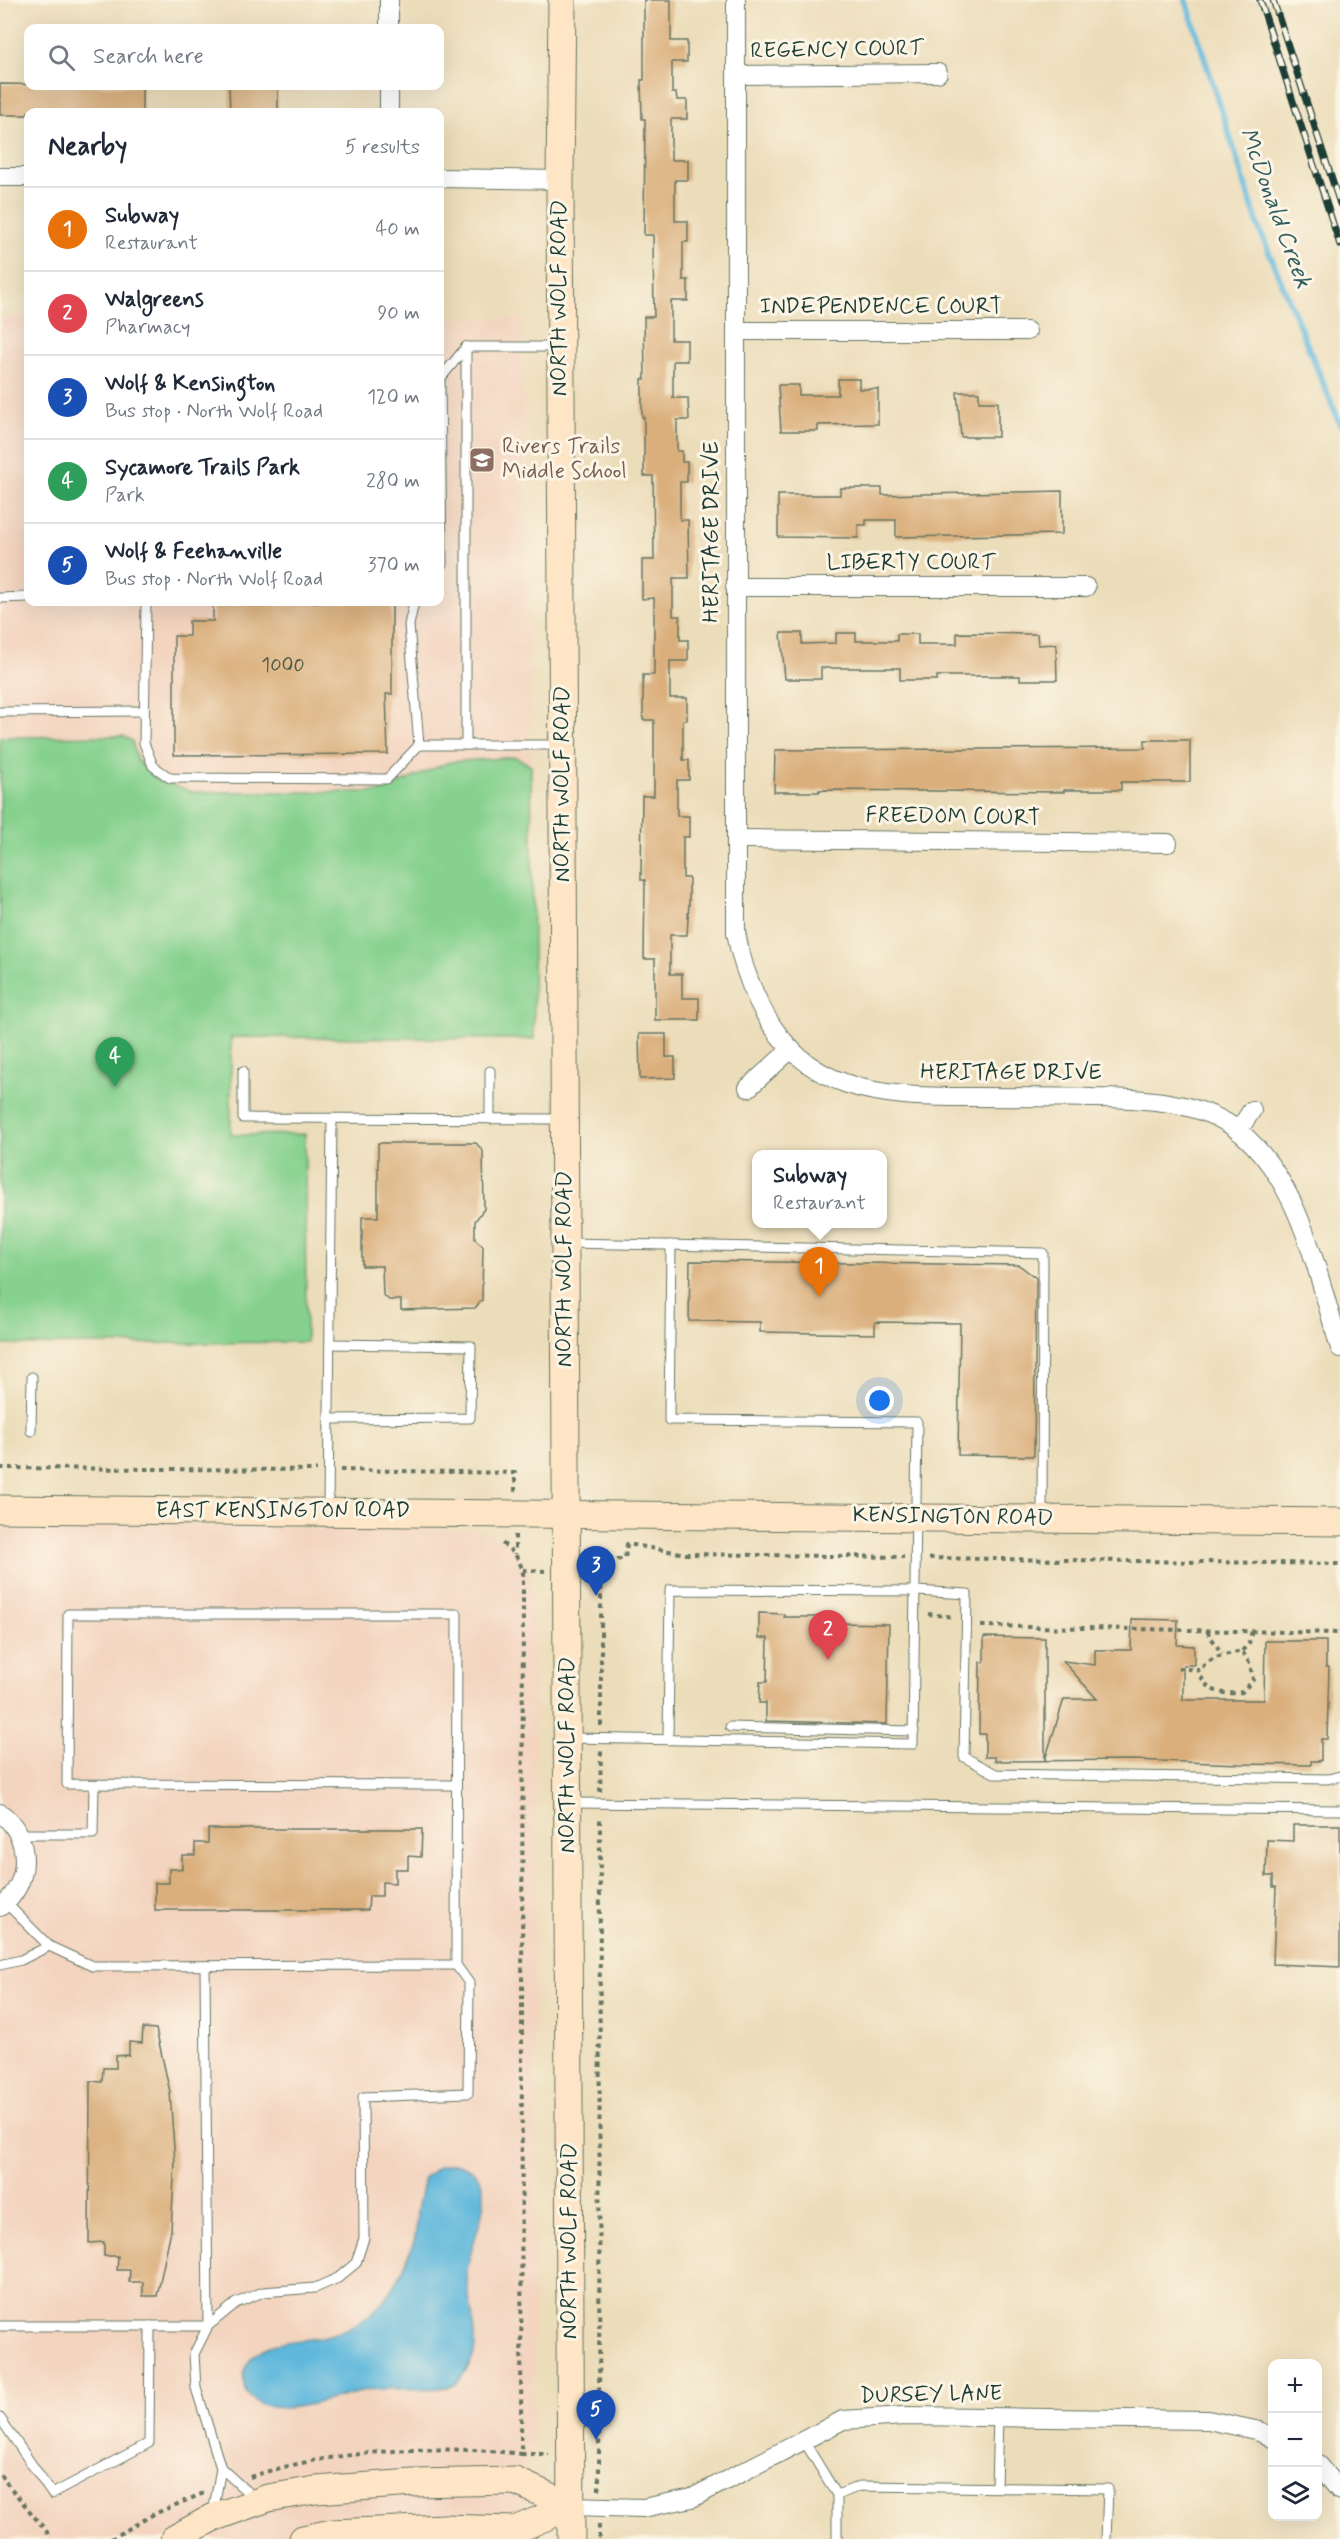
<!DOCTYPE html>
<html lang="en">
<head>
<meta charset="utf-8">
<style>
  :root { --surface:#fff; --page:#f2f2f3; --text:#1f2937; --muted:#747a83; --line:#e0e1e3; --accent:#ea580c }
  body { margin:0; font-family:Mynerve,sans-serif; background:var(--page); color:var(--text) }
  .controls { position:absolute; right:18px; bottom:18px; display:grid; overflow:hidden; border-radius:12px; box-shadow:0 6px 24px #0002 }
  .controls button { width:54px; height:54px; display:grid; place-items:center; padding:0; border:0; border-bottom:2px solid var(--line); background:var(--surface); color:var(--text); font:30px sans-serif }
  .you { position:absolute; left:880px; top:1401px; width:21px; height:21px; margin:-15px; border:4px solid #fff; border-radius:50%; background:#1a73e8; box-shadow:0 0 0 9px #1a73e833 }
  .badge { display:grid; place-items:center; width:39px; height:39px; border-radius:50%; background:var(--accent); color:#fff; font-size:20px; font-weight:700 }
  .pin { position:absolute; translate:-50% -50px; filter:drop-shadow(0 2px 3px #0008) }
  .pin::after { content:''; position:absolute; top:32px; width:21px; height:18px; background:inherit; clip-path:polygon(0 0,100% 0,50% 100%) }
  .popup { position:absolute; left:752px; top:1150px; width:135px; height:78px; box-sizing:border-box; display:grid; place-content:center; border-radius:12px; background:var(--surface); filter:drop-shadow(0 2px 4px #0005); font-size:20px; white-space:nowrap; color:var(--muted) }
  .popup b { font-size:22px; color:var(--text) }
  .popup::after { content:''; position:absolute; left:50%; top:100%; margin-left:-12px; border:12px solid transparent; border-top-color:var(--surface) }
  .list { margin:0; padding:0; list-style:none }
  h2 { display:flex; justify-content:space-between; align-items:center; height:78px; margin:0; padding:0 24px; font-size:26px }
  h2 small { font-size:20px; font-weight:400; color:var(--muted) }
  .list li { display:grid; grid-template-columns:39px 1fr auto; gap:18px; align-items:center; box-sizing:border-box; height:84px; padding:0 24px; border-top:2px solid var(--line) }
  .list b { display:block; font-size:22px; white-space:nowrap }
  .list p { margin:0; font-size:20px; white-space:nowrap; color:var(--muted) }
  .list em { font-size:20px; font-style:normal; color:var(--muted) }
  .icon { flex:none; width:33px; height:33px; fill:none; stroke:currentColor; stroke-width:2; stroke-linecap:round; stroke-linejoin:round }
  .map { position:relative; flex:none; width:1340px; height:2539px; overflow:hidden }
  .search { position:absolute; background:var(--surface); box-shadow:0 6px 24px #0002; left:24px; top:24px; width:420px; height:66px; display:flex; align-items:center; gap:15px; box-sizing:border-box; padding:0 21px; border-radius:12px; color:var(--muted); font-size:22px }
  .panel { position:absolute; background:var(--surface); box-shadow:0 6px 24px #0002; left:24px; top:108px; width:420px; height:498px; border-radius:12px }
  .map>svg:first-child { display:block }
</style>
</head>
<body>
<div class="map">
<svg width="1340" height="2539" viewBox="0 0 1340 2539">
  <rect width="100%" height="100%" fill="#fcf5e5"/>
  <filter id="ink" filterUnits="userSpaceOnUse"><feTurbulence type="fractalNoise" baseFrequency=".0167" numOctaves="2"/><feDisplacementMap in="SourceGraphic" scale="12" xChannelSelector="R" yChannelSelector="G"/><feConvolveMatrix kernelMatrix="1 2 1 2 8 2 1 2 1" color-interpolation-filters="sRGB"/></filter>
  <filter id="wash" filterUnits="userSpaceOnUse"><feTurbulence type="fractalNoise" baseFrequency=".008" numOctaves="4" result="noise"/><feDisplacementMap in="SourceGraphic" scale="24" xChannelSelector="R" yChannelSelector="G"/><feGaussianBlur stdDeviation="1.35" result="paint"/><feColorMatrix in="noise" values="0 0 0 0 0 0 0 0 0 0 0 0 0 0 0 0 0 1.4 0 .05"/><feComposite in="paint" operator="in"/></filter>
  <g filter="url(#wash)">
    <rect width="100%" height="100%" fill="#ecddba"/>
    <g fill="#f3d4bf">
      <path d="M0 318H28V602H440V318H522L531 766 516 757 449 762 380 792H193L157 780 137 760 132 741 123 736 0 737Z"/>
      <path d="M0 1523 462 1529 482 1531 503 1539 523 1557 530 1577 535 1616 536 1652 534 2439 533 2448 526 2461V2539H0Z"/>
    </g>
    <path fill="#86d18e" stroke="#528761" stroke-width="1.5" d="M123 736 132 741 137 760 157 780 193 792H380L449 762 516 757 531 766 534 1039 231 1037V1135L305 1134 306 1342 0 1345V737Z"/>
    <path fill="#5fb8dc" stroke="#3f7a88" stroke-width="1.5" d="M454 2163C512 2176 468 2238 467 2274 466 2300 479 2327 474 2353 472 2364 463 2375 456 2385 430 2392 406 2387 379 2389 343 2391 278 2426 248 2395 242 2388 243 2373 247 2365 262 2337 300 2343 326 2336 344 2331 363 2323 377 2308 394 2292 407 2263 414 2241 417 2232 416 2222 417 2213 418 2201 422 2189 424 2178L438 2167Z"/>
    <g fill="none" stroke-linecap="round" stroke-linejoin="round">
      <path stroke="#5fb8dc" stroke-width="6" d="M1186 0 1259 228 1340 424"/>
    </g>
    <g id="blocks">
      <g fill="#daaf7b">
        <path d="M644 0H671V41H687V62H672V93H676L677 100H687V119H671V160H688V180H675V221H688V242H683V280H688V301H671V340H687V361H673V398H688L689 420H677V451H682V462H687V482H680V520H688L689 578H673V616H680V640H688V661H670V698H687V720H683V760H689V780H677V816H689V837H683V878H689V902L687 935H670V974H682V998H699V1020H655V959H644L645 880H641L642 796H654V720H643V675H654V598L642 599V560H654L653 476H644V417H642V379H645L644 317H654L653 235H644L645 119H642L641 80H644Z"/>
        <path d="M0 84 142 86V112H28V115H0Z"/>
        <path d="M229 86H278V112H230Z"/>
        <path d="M838 379H859V389H878V424L818 425V431H781L778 385H799V395H838Z"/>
        <path d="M957 392H979V402H998V437H961Z"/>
        <path d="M840 488H882V495L1062 491V534L896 537V520H866V525H858V538L778 537V495H840Z"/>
        <path d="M213 602H392V694H386L388 754 174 755V636H189V621H213Z"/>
        <path d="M781 633H802V644L836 643V633H856V641H897V634H918V644H957V633L1037 634 1038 645 1056 644 1057 680H1020V676H937V680H900V668H821V679H785Z"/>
        <path d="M1145 740H1190V782H1121V790H1064V792L819 790V792H774L775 750 1145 748Z"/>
        <path d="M639 1034H666V1057H675V1078L640 1079Z"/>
        <path d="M378 1143H476L483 1151 484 1209 475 1221V1239L483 1246 482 1300 475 1308 401 1310V1300H389L383 1295 382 1266H362V1217H378Z"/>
        <path d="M690 1261 1019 1265 1036 1278 1034 1456 958 1455 960 1323 875 1322V1334L760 1332V1322L689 1321Z"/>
        <path d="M759 1613 784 1614V1617H836V1623L889 1624 887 1724 766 1721V1703H759L760 1682H767L768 1638H759Z"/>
        <path d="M1132 1619 1178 1620 1177 1645 1194 1646V1665H1183V1700H1264L1265 1641H1326V1667H1329L1327 1739H1321V1761H1311V1765L1239 1764 1134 1760 995 1761V1757H985V1734H979L980 1662H984V1637L1045 1638V1760L1064 1699H1097L1063 1661 1095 1665V1650H1131Z"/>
        <path d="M1293 1825H1340V1967L1273 1964 1276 1887H1273V1876H1266L1267 1840 1293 1841Z"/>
        <path d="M208 1829H422L421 1857 408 1856V1869H395V1883L382 1882V1896H369L368 1910H155V1883H169V1869H182V1855H195V1843H208Z"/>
        <path d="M143 2028 156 2029 170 2092 175 2162 171 2230 157 2296H143V2282H129L130 2270H117L118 2256H104V2242L89 2243 90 2081 102 2082 103 2068H116V2056L129 2055V2042L142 2043Z"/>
      </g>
    </g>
  </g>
  <g filter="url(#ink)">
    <use href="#blocks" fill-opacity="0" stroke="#677563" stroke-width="1.5"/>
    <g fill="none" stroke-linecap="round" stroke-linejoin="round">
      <defs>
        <g id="lane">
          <path d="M466 347V745"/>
          <path d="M466 347H560"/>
          <path d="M440 567 442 564 440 379 466 347"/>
          <path d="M0 598 28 597"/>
          <path d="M146 602 144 743 153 766 170 778 387 779 419 745H560"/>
          <path d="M414 602 409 625 419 745"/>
          <path d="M0 712 144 711"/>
          <path d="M243 1071V1118L562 1119"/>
          <path d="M490 1071V1119"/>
          <path d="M568 1243 1043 1253 1042 1517"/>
          <path d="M329 1419 470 1418 471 1346 330 1344"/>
          <path d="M31 1431 32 1377"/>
          <path d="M328 1510 332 1119"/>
          <path d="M730 1727 914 1731"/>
          <path d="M570 1738 913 1744 917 1422 669 1420 671 1245"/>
          <path d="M668 1739 670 1590 916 1591 967 1594 964 1757 996 1774 1328 1779 1340 1776"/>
          <path d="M570 1803 1340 1810"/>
          <path d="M19 1834H93L94 1785"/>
          <path d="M6 1903 49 1946 92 1966 456 1965"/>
          <path d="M0 1965 21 1960 49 1946"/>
          <path d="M0 2326H208L205 1966"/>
          <path d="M0 2418 52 2494 149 2443 150 2326"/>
          <path d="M804 2441 837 2495V2539"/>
          <path d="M221 2468 254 2498"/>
          <path d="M996 2487 998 2417"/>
          <path d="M837 2495 860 2486 1108 2489 1106 2539"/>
          <path d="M213 2513 221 2468 196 2388 194 2354 208 2326 236 2303 263 2292 315 2288 338 2278 356 2263 364 2238 363 2097 468 2093 469 1983 456 1965 457 1614H68L67 1784 456 1785"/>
        </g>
        <g id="street">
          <path d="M389 0V28"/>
          <path d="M736 0V932C740 957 747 978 758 1001 802 1093 878 1097 969 1097 1010 1097 1051 1097 1092 1098 1140 1098 1201 1100 1240 1132 1302 1184 1317 1275 1340 1348"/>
          <path d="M736 75 938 73"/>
          <path d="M389 86V112"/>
          <path d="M0 177H28"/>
          <path d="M440 178 560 180"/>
          <path d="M736 331H1027"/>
          <path d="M735 587H1086"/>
          <path d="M737 839 1168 843"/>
          <path d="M748 1088 790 1050"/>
          <path d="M1238 1131 1252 1110"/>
          <path d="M0 1813C32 1835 32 1885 0 1907"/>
          <path d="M1318 2465 1340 2491"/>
          <path d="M571 2506 643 2508 692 2498 843 2420 904 2416 1208 2420 1260 2431 1272 2438"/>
        </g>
        <g id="secondary">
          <path d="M562 0 560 180 571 2539"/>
          <path d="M0 1509 1340 1522"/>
          <path d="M174 2539 212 2518 268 2498 316 2490 413 2483 515 2481 571 2506"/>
          <path d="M303 2539 332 2533 443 2528 515 2530 571 2506"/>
        </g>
      </defs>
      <use href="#lane" stroke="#677563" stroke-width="11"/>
      <use href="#street" stroke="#677563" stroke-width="20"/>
      <use href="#secondary" stroke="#677563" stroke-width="29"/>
      <g stroke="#677563" stroke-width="4" stroke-dasharray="4.5 4.5" stroke-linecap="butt">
        <path d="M0 1468 317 1470"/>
        <path d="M340 1470 515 1473V1492"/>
        <path d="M515 1535V1554"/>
        <path d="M929 1558 1340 1564"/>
        <path d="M523 1570 545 1571"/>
        <path d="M588 1571H606"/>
        <path d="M928 1614 954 1617"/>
        <path d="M981 1626 1340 1633"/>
        <path d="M1207 1631 1222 1654"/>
        <path d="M1242 1651 1249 1643 1252 1631"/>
        <path d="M1178 1668 1198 1670C1206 1691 1220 1696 1242 1692L1253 1680 1250 1664 1242 1651 1215 1657 1198 1670"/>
        <path d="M601 1726V1590C603 1577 610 1559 625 1558L627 1544 686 1554 904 1557"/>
        <path d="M600 1792 601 1751"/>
        <path d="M521 2454H549"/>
        <path d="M0 2475 47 2532 49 2539"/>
        <path d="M250 2477C329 2450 439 2444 521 2454L523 1570 515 1554 502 1543"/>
        <path d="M599 2490 600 1817"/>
        <path d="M599 2525V2539"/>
        <path d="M111 2539 154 2514 204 2493"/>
      </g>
      <use href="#lane" stroke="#fff" stroke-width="9"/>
      <use href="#street" stroke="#fff" stroke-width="18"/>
      <use href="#secondary" stroke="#fde5c5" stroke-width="27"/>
      <defs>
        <g id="rail">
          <path d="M1260 0 1340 245"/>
          <path d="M1273 0 1340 204"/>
        </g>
      </defs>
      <use href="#rail" stroke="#1f3d34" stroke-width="7"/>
      <use href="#rail" stroke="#fcf5e5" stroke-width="4.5" stroke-dasharray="14" stroke-linecap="butt"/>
    </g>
  </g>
  <defs>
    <symbol id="school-square" viewBox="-11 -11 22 22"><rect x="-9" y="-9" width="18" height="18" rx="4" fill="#8d6e63" stroke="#fcf5e5"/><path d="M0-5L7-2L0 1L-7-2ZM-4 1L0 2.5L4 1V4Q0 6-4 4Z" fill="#fff"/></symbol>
  </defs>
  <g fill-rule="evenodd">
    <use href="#school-square" x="467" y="445" width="30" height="30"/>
  </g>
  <g text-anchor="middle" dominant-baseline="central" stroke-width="6" stroke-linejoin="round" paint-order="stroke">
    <g font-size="20" fill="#4e5a46">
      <text x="283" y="665">1000</text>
    </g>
    <g font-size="22" fill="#1f3d34" stroke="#fcf5e5">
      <text transform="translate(837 50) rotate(-1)">REGENCY COURT</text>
      <text transform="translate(560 298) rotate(-90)">NORTH WOLF ROAD</text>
      <text x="881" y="307">INDEPENDENCE COURT</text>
      <text transform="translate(712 532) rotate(-90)">HERITAGE DRIVE</text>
      <text x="911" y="563">LIBERTY COURT</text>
      <text transform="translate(563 784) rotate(-90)">NORTH WOLF ROAD</text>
      <text transform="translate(953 817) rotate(1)">FREEDOM COURT</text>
      <text x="1011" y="1073">HERITAGE DRIVE</text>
      <text transform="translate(565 1269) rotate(-90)">NORTH WOLF ROAD</text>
      <text x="283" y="1511">EAST KENSINGTON ROAD</text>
      <text transform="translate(953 1517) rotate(1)">KENSINGTON ROAD</text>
      <text transform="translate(568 1755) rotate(-90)">NORTH WOLF ROAD</text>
      <text transform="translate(570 2241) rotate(-90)">NORTH WOLF ROAD</text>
      <text transform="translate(931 2395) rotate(-1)">DURSEY LANE</text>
    </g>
    <g font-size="22" fill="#785e54" stroke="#fcf5e5" text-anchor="start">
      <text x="502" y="447">Rivers Trails<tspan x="502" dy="25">Middle School</tspan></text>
    </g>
    <g font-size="24" font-style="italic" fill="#2f5c5e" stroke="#fcf5e5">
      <text transform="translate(1275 208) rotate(70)">McDonald Creek</text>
    </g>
  </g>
</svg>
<div class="controls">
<button>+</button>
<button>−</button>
<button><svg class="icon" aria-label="layers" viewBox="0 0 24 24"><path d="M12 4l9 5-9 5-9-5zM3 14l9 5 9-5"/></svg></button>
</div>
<div class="you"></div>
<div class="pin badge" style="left:819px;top:1297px;background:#e8710a">1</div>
<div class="popup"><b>Subway</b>Restaurant</div>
<div class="pin badge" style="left:828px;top:1660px;background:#e0444e">2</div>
<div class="pin badge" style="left:596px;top:1596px;background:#1a4fb4">3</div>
<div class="pin badge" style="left:115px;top:1087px;background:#2e9e5b">4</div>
<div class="pin badge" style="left:596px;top:2440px;background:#1a4fb4">5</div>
<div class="search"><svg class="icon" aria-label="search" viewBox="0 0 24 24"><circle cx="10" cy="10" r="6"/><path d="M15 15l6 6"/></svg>Search here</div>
<section class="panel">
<h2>Nearby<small>5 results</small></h2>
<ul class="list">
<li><span class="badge" style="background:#e8710a">1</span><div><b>Subway</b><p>Restaurant</p></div><em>40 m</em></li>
<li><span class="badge" style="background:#e0444e">2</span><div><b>Walgreens</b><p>Pharmacy</p></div><em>90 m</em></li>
<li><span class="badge" style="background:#1a4fb4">3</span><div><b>Wolf &amp; Kensington</b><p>Bus stop · North Wolf Road</p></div><em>120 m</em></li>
<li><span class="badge" style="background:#2e9e5b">4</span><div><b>Sycamore Trails Park</b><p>Park</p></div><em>280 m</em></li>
<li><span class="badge" style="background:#1a4fb4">5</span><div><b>Wolf &amp; Feehanville</b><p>Bus stop · North Wolf Road</p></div><em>370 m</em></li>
</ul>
</section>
</div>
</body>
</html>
